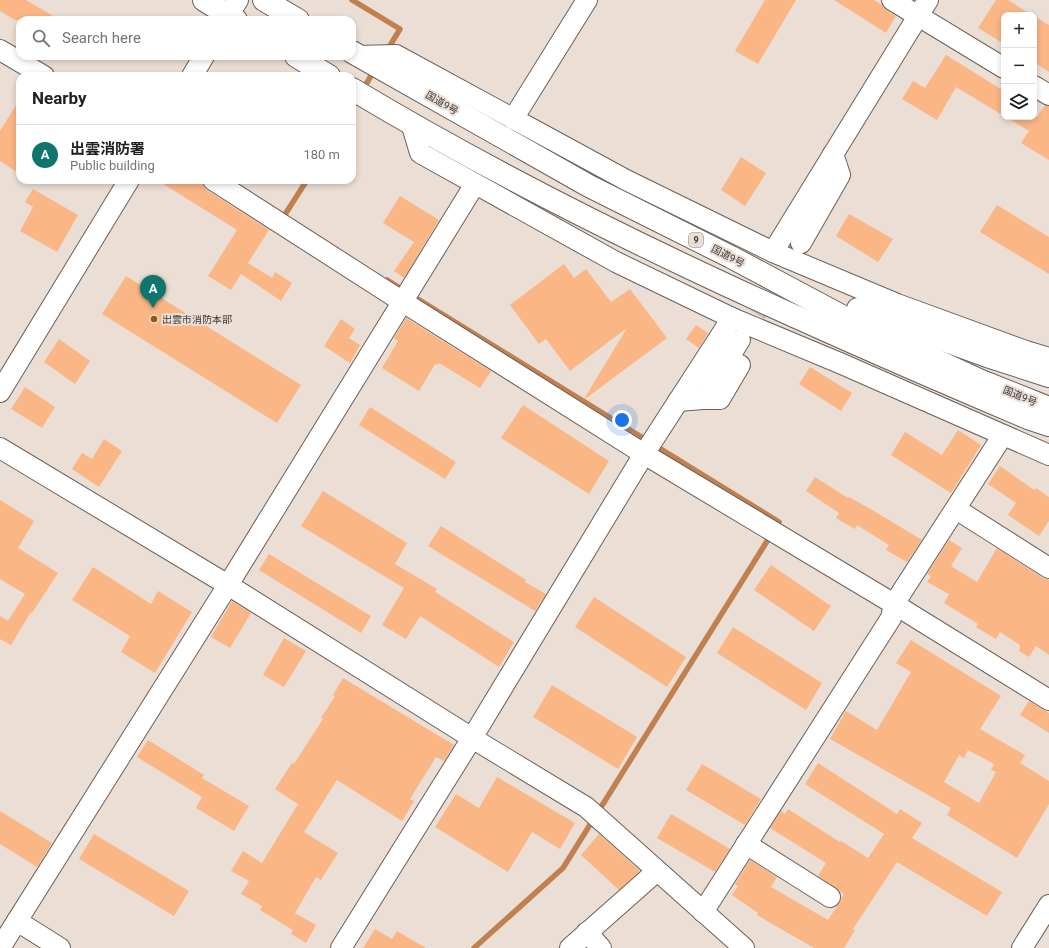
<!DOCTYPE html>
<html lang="en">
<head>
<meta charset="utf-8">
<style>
  :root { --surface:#fff; --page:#f2f2f2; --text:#202124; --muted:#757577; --line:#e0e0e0; --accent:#0f766e }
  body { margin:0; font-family:Roboto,"Noto Sans JP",sans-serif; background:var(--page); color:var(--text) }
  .controls { position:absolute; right:12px; top:12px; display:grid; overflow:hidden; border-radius:8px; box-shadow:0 2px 6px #0003 }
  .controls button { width:36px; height:36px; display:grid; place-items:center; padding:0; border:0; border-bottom:1px solid var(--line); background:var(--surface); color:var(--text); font:20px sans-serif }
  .you { position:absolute; left:622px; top:420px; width:14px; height:14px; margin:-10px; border:3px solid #fff; border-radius:50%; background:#1a73e8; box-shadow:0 0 0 6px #1a73e833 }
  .badge { display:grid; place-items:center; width:26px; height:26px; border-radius:50%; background:var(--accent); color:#fff; font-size:13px; font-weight:700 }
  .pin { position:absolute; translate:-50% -33px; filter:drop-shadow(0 1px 2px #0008) }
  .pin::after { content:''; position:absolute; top:21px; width:14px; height:12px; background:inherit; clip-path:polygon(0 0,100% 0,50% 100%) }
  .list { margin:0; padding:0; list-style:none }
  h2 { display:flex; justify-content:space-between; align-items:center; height:52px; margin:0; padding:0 16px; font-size:17px }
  h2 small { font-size:13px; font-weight:400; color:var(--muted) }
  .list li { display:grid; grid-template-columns:26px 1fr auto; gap:12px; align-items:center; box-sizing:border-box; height:60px; padding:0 16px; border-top:1px solid var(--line) }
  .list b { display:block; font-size:15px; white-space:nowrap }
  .list p { margin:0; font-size:13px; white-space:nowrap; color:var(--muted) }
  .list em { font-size:13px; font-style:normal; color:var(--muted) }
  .icon { flex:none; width:22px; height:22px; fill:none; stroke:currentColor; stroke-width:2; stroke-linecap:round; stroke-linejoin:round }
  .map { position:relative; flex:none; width:1049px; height:948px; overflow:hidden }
  .search { position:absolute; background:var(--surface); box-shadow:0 2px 6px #0003; left:16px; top:16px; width:340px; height:44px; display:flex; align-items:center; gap:10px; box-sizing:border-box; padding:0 14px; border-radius:12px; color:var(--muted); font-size:15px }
  .panel { position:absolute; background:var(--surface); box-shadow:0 2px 6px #0003; left:16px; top:72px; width:340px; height:112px; border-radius:12px }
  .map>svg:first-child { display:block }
</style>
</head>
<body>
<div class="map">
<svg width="1049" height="948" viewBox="0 0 1049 948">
  <rect width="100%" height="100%" fill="#ebded5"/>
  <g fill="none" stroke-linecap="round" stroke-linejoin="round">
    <g stroke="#c08050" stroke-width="5.5">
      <path d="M352 0 400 29 386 52"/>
      <path d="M362 91 375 69"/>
      <path d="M287 218 284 216 307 180"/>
      <path d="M387 280 779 522 563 868 474 948"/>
    </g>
  </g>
  <g fill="#fbb686" fill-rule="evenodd">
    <path d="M0 0H26L60 20H15L0 11Z"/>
    <path d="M765 0H796L758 64 735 51Z"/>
    <path d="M834 0H874L882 5 886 10 896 16 886 33Z"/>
    <path d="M996 0H1008L1032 15H1004V44L978 28Z"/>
    <path d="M1034 16 1049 25V72L1034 62Z"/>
    <path d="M946 55 1004 91V116L956 87 937 120 902 99 913 81 925 88Z"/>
    <path d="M20 99V174L0 161V131Z"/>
    <path d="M1045 105 1049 106V160L1021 143 1029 131 1006 117H1037Z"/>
    <path d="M741 157 766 173 745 206 721 190Z"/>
    <path d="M157 180H202L203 186 207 190 269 230 248 263 272 278 275 272 292 283 281 301 241 274 231 290 208 276 237 230Z"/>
    <path d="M33 189 78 215 57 252 20 231 33 207 25 202Z"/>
    <path d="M400 196 439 220 404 278 394 271 414 242 383 223Z"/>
    <path d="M997 205 1049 237V274L980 232Z"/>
    <path d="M849 214 893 239 878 262 836 236Z"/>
    <path d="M564 264 574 278 586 269 611 302 630 289 667 338 585 399H584L627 328 570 371 546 339 539 344 510 305Z"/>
    <path d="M126 276 301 385 277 423 102 314Z"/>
    <path d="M406 318 491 371 480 388 439 363 438 365 435 364 419 391 382 368 398 341 394 338Z"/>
    <path d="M341 319 355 329 349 338 360 345 350 363 324 346Z"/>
    <path d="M696 325 708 333 699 348 686 339Z"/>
    <path d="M59 339 90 361 75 384 44 362Z"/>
    <path d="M810 367 852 393 841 411 799 384Z"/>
    <path d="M25 387 55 407 42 428 11 409Z"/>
    <path d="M523 405 609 461 589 494 501 438Z"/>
    <path d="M370 407 456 462 445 479 359 425Z"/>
    <path d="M958 430 981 445 951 493 891 455 905 432 942 455Z"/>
    <path d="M104 439 122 451 99 487 72 469 82 453 92 459Z"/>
    <path d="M1000 466 1034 490 1036 488 1049 497V521L1039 536 1008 515 1016 503 988 484Z"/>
    <path d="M815 477 848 498 849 497 874 511 922 540 907 562 886 550 889 545 857 525 855 529 836 518 839 513 806 491Z"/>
    <path d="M323 491 407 543 395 564 437 589 435 592 514 642 499 667 420 616 406 639 382 625 404 588 301 526Z"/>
    <path d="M0 500 34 521 18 548 58 573 32 613 31 612 11 645 0 639V616L8 621 25 594 0 579Z"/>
    <path d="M441 526 526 580 525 582 546 594 535 611 428 546Z"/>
    <path d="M949 540 962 548 951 566 977 582 997 548 1043 578 1049 580V655L1036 646 1029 657 1019 651 1020 645 1000 632 996 639 976 627 978 624 944 603 949 594 927 582 931 576 927 574Z"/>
    <path d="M269 554 371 616 361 633 259 570Z"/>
    <path d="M771 565 831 606 814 631 754 590Z"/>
    <path d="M93 567 151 604 158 591 192 612 155 673 121 652 130 636 72 600Z"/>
    <path d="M594 597 686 657 667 687 575 627Z"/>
    <path d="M232 601 251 613 230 648 211 637Z"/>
    <path d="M733 627 822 683 806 710 717 653Z"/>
    <path d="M284 638 306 651 284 687 263 675Z"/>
    <path d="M911 640 1001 696 980 729 1025 755 1020 763 1049 781V804L1017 858 947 815 951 808 830 739 846 711 877 730 911 672 896 663ZM968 750 994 764 991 770 996 772 979 803 944 782 959 755 964 758Z"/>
    <path d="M343 678 454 745 444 761 436 757 410 799 414 801 402 821 337 780 304 832 338 853 321 880 316 877 295 913 316 925 306 943 291 934 293 930 260 910 262 906 241 894 249 881 231 871 243 851 262 863 298 804 275 789 292 763 294 764 323 719 321 718 335 696 333 695Z"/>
    <path d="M552 685 637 737 618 769 533 717Z"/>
    <path d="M1029 701 1049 713V733L1020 715Z"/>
    <path d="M148 740 204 775 202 778 249 806 234 831 196 808 202 797 137 757Z"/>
    <path d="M818 763 897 814 900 809 922 823 912 838 1002 892 987 916 897 862 853 929 855 930 844 948H814L757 915 758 913 732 895 738 886 735 884 750 860 777 877 771 887 828 920 839 903 844 894 818 876 826 863 770 828 781 811 785 814 788 809 840 842 841 841 868 858 884 834 805 784Z"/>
    <path d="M702 764 761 799 745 825 686 790Z"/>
    <path d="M497 777 575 823 560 849 532 832 508 872 435 827 456 794 479 808Z"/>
    <path d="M0 811 52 843 37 867 0 844Z"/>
    <path d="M671 814 730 849 715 872 657 838Z"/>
    <path d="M94 834 189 891 174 916 79 859Z"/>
    <path d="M599 834 640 871 619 890 581 855Z"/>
    <path d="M375 929 392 939 397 931 426 948H363Z"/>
  </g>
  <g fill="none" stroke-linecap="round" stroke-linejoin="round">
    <path stroke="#c8bdb5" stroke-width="20" stroke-dasharray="20 10" stroke-linecap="butt" d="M740 339 799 246"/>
    <defs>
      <g id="minor">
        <path d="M892 0 1004 68"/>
        <path d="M225 20 238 0"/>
        <path d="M0 50 44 76"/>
        <path d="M358 56 396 55 626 180 773 252 897 304 1026 351 1049 358"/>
        <path d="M192 76 204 56"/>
        <path d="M1034 86 1049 95"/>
        <path d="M513 119 587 0"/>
        <path d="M412 126 420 153 616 262 732 318 842 364 1049 455"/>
        <path d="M213 180 403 302 644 454 894 604 1049 700"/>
        <path d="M801 243 840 175 833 154"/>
        <path d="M773 252 928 0"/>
        <path d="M0 392 129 180"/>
        <path d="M703 399H720L740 365"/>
        <path d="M678 401 703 399 740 340"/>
        <path d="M0 448 228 585 472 738 586 807 744 948"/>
        <path d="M956 509 1049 568"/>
        <path d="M746 844 830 897"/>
        <path d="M703 912 891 618 894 604 1003 435"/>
        <path d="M17 921 60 948"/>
        <path d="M587 932 601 948"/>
        <path d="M0 948 228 585 475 184"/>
        <path d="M341 948 472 738 644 454 732 318"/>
        <path d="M570 948 657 871"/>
        <path d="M1022 948 1049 905"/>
      </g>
      <g id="highway">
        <path d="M204 0 236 20"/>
        <path d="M264 0 298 20"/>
        <path d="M352 52 589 186 731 257 851 321 981 381 1049 408"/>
        <path d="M296 56 329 76"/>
        <path d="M352 89C567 218 797 320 1028 418L1049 425"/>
        <path d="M858 309 987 356 1049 376"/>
      </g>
    </defs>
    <use href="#minor" stroke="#6b6058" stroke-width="22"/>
    <use href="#highway" stroke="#6b6058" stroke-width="24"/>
    <use href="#minor" stroke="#fff" stroke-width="20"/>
    <use href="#highway" stroke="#fff" stroke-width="22"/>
  </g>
  <circle fill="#95541f" stroke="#ebded5" stroke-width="1.5" cx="154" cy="319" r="4"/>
  <g text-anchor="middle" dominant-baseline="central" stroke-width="4" stroke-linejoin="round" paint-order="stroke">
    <rect fill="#ebded5" stroke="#726a66" stroke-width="1" x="689" y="233" width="14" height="14" rx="3"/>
    <g font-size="9" font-weight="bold" fill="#3e3936">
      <text x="696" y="240">9</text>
    </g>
    <g font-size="10" fill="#3e3936" stroke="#ebded5">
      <text transform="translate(442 103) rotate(30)">国道9号</text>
      <text transform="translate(728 256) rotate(27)">国道9号</text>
      <text transform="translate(1020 396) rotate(22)">国道9号</text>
    </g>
    <g font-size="10" fill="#3e3936" stroke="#ebded5" text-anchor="start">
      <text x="162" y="319">出雲市消防本部</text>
    </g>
  </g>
</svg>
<div class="controls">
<button>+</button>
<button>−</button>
<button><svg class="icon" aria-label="layers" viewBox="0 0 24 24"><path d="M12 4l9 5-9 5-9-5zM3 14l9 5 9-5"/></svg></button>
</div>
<div class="you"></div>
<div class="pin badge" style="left:153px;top:308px">A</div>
<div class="search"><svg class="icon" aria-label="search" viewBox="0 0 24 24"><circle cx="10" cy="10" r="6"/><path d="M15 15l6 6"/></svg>Search here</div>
<section class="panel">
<h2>Nearby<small></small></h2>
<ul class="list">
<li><span class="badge">A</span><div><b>出雲消防署</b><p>Public building</p></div><em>180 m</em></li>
</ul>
</section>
</div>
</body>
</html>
